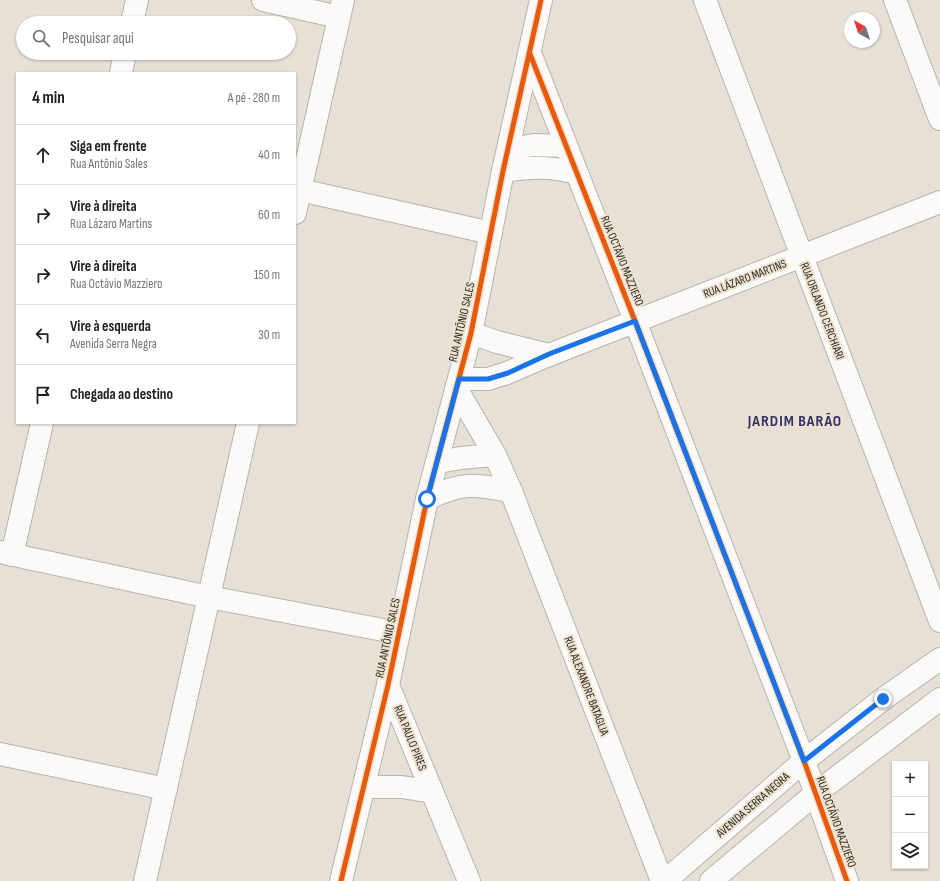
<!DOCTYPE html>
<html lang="pt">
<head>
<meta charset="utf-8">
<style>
  :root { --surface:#fff; --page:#f6f6f6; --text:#202124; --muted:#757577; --line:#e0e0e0 }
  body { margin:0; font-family:"Sofia Sans Condensed",sans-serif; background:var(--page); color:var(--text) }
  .controls { position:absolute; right:12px; bottom:12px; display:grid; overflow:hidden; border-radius:0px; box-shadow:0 1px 3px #0004 }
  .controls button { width:36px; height:36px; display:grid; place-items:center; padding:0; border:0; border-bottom:1px solid var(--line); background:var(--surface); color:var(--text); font:20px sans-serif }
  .compass { position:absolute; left:844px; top:12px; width:36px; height:36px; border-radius:50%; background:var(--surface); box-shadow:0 1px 3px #0004; rotate:321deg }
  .stop { position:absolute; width:12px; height:12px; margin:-9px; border:3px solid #1a73e8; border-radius:50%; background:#fff }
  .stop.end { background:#1a73e8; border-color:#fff; box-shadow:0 1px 4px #0008 }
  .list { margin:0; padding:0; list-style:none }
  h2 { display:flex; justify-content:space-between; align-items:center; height:52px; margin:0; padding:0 16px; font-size:17px }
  h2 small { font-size:13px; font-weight:400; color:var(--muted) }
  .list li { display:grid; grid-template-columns:26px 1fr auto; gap:12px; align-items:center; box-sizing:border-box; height:60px; padding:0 16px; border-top:1px solid var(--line) }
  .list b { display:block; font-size:15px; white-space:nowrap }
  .list p { margin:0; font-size:13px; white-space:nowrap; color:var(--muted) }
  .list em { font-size:13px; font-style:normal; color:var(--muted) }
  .icon { flex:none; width:22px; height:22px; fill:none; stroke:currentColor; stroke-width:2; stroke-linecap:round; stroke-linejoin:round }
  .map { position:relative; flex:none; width:940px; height:881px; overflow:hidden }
  .search { position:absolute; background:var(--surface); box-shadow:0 1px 3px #0004; left:16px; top:16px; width:280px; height:44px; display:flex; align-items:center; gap:10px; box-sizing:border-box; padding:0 14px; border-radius:22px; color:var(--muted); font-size:15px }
  .panel { position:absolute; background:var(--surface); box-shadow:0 1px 3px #0004; left:16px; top:72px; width:280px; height:352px; border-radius:0px }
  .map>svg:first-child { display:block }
</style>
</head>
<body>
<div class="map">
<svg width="940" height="881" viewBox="0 0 940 881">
  <rect width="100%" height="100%" fill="#e6e0d6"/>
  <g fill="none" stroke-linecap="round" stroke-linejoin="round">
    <defs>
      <g id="minor">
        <path d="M263 0 339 17"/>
        <path d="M705 0 940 621"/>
        <path d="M895 0 940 119"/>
        <path d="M132 23 137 0"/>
        <path d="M530 53 635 321 804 761 847 881"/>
        <path d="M121 73 125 53"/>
        <path d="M510 149 534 145 565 146"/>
        <path d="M503 171C531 167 550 166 576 173"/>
        <path d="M300 190 491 233"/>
        <path d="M295 213 343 0"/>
        <path d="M471 333 497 342 549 355"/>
        <path d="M459 379H488L507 373 549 355 940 202"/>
        <path d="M456 388 495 455 511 491 662 881"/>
        <path d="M438 462 461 458 495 455"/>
        <path d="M427 499C462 482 473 484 511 491"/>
        <path d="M0 552 209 597 399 633"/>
        <path d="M12 555 42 423"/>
        <path d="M388 685 469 881"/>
        <path d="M0 754 166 789"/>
        <path d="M364 787H402L432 792"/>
        <path d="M145 881 248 423"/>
        <path d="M341 881 388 685 427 499 471 333 503 171 541 0"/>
        <path d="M665 881 804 761 883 699 940 659"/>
        <path d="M711 881 815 794 940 699"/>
      </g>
    </defs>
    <use href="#minor" stroke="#b8b3ac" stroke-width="24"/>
    <use href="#minor" stroke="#fbfaf9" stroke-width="22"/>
    <defs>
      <g id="cycleway">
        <path d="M530 54 635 321 804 761 847 881"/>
        <path d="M341 881 388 685 427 499 471 333 503 171 541 0"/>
      </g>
    </defs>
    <use href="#cycleway" stroke="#ede2cf" stroke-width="8"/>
    <use href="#cycleway" stroke="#e8590c" stroke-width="5"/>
  </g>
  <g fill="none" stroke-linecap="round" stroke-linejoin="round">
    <path stroke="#1a73e8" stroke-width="5" d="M427 499 459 379H488L508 373 549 354 635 321 804 761 883 699"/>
  </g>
  <g text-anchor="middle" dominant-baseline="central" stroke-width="4" stroke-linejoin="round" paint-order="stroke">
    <g font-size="12" fill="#2a261f" stroke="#ede2cf">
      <text transform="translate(622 261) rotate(68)">RUA OCTÁVIO MAZZIERO</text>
      <text transform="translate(745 279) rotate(-21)">RUA LÁZARO MARTINS</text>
      <text transform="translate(822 311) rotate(69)">RUA ORLANDO CERCHIARI</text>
      <text transform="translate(462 322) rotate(-77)">RUA ANTÔNIO SALES</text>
      <text transform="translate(388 638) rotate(-78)">RUA ANTÔNIO SALES</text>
      <text transform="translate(586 686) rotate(69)">RUA ALEXANDRE BATAGLIA</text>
      <text transform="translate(410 738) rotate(68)">RUA PAULO PIRES</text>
      <text transform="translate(753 805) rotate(-41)">AVENIDA SERRA NEGRA</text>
      <text transform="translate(836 822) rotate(70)">RUA OCTÁVIO MAZZIERO</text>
    </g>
    <g font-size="16" font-weight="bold" letter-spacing="1" fill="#33306b" stroke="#ede2cf">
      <text x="795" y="421">JARDIM BARÃO</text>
    </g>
  </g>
</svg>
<div class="controls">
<button>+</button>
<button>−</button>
<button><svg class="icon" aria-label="layers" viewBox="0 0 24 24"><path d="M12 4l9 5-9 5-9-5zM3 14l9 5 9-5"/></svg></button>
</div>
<svg class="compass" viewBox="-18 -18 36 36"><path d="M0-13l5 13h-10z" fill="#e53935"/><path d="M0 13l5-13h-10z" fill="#757577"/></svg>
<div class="stop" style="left:427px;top:499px"></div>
<div class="stop end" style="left:883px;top:699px"></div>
<div class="search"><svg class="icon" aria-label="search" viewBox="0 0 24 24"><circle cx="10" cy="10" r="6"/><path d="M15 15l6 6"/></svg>Pesquisar aqui</div>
<section class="panel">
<h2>4 min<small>A pé · 280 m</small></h2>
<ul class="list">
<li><svg class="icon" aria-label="ahead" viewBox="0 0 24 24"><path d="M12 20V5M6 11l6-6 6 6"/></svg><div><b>Siga em frente</b><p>Rua Antônio Sales</p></div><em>40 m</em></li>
<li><svg class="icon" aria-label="right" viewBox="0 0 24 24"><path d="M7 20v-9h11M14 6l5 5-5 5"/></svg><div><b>Vire à direita</b><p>Rua Lázaro Martins</p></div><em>60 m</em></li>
<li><svg class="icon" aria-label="right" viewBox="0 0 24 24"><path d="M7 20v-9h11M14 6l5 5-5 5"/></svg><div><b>Vire à direita</b><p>Rua Octávio Mazziero</p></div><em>150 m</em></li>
<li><svg class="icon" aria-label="left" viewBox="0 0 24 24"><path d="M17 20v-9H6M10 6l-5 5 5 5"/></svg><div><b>Vire à esquerda</b><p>Avenida Serra Negra</p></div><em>30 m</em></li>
<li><svg class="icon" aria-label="arrive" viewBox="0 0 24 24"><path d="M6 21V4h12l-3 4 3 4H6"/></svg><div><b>Chegada ao destino</b></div></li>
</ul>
</section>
</div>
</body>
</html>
